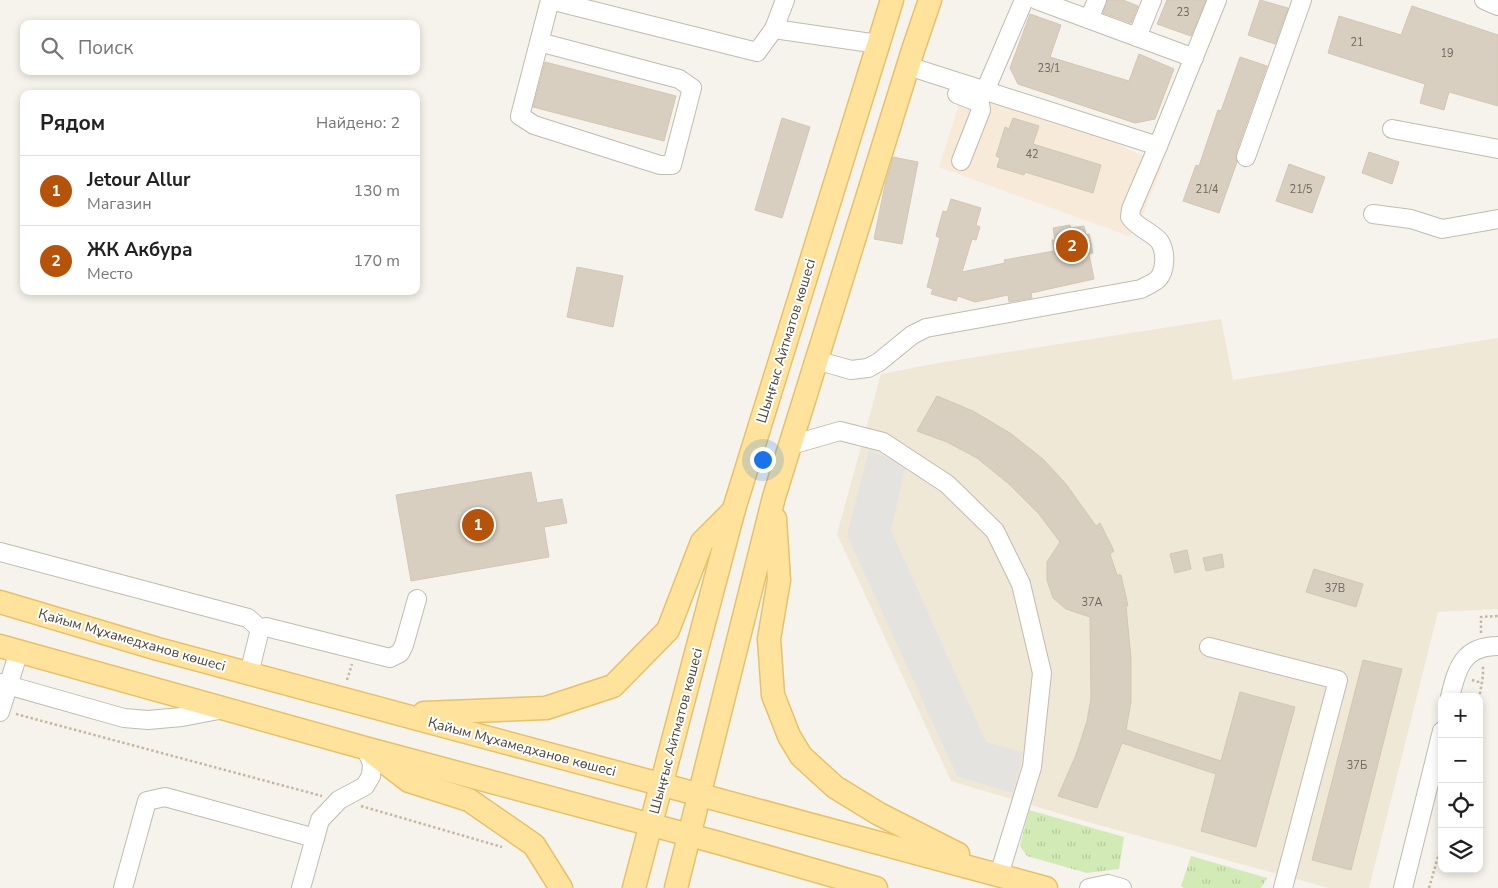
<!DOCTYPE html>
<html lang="ru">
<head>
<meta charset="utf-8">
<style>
  :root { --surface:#fff; --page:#f6f6f6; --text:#222; --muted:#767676; --line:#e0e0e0; --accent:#b45309 }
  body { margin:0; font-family:"Nunito Sans",sans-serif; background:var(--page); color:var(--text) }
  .controls { position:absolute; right:15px; bottom:15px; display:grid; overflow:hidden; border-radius:10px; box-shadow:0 2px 8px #0003 }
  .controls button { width:45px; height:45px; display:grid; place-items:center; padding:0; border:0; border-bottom:1px solid var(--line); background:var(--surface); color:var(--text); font:25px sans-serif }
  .you { position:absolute; left:762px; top:459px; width:18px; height:18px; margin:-12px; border:4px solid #fff; border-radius:50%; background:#1a73e8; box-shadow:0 0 0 8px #1a73e833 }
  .badge { display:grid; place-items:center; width:32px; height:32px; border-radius:50%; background:var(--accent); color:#fff; font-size:16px; font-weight:700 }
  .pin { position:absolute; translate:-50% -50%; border:2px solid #fff; box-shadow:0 1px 5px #0006 }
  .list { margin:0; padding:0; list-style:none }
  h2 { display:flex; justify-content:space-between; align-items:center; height:65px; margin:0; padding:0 20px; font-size:21px }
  h2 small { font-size:16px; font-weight:400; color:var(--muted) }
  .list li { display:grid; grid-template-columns:32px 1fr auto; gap:15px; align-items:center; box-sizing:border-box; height:70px; padding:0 20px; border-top:1px solid var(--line) }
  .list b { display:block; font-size:19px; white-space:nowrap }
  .list p { margin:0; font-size:16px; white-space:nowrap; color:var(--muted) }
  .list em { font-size:16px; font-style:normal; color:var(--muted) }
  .icon { flex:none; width:28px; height:28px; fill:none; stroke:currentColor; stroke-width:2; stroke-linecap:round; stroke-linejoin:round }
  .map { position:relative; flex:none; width:1498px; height:888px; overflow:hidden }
  .search { position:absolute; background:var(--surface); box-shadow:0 2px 8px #0003; left:20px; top:20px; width:400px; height:55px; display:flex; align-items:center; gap:12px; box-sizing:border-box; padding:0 18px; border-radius:10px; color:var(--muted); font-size:19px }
  .panel { position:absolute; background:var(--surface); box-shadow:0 2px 8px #0003; left:20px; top:90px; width:400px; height:205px; border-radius:10px }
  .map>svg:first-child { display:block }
</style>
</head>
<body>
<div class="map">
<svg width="1498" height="888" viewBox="0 0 1498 888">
  <defs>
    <pattern id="grass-tufts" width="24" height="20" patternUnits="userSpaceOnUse" patternTransform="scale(1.25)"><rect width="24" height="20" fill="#d2eab5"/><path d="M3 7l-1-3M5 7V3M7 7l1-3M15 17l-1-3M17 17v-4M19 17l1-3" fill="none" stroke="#b6ca9c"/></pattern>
  </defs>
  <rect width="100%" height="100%" fill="#f6f3ec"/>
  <path fill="#f7ead8" d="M968 76 1163 165 1137 229 1129 236 939 167Z"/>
  <path fill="#efe8d6" d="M1221 319 1233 380 1498 338V609L1438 612 1369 888H1329L1088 822 951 781 837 534 881 374 944 362Z"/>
  <g fill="url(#grass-tufts)">
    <path d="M1029 810 1124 837 1119 869 1087 873 1027 856 1020 846Z"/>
    <path d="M1191 856 1267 878 1261 888H1184L1181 886Z"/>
  </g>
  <path fill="#e5e3e0" d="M869 450 906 465 891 530 986 742 1023 752 1013 793 957 776 847 535Z"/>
  <g fill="#d8cfc1" stroke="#d3c7b4">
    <path d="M1107 0H1123L1138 6 1131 23 1103 13Z"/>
    <path d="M1167 0H1206L1191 36 1157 24Z"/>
    <path d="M1260 0 1288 8 1275 44 1248 35Z"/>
    <path d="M1412 6 1498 35V106L1449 92 1444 110 1420 103 1425 84 1328 53 1339 16 1401 35Z"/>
    <path d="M1030 14 1061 25 1050 57 1129 81 1139 54 1174 69 1155 119 1135 123 1018 84 1010 68Z"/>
    <path d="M1240 57 1267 66 1236 153 1237 162 1219 213 1183 201 1196 165 1199 166 1218 110 1221 111Z"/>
    <path d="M545 62 676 96 664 141 533 107Z"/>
    <path d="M782 118 810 127 782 218 755 210Z"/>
    <path d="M1013 118 1039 126 1033 144 1101 165 1093 193 1025 172 1024 175 997 167 1000 158 996 156 1005 127 1009 129Z"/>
    <path d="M1369 152 1399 162 1392 184 1362 173Z"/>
    <path d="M893 157 918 162 902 244 874 239 885 185Z"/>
    <path d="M1289 164 1325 177 1312 213 1276 201Z"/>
    <path d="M951 199 981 208 976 225 980 227 976 240 972 239 962 272 1005 263 1004 260 1054 251 1052 240H1055L1053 228 1070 225 1071 228 1084 226 1086 235 1089 234 1093 253 1089 254 1094 279 1031 293 1032 298 1009 302 1008 295 975 302 958 296 956 301 931 294 933 289 927 287 940 238 936 236 943 211 947 212Z"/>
    <path d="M577 267 623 276 613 327 567 317Z"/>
    <path d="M937 396 973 411 1010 433 1043 459 1066 484 1096 526 1100 523 1114 551 1110 554 1117 575H1121L1128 606H1126L1131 659V702L1126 730 1221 761 1240 692 1295 707 1256 847 1201 831 1216 774 1122 743 1097 808 1058 796 1076 755 1087 721 1091 698 1090 617 1066 609 1053 598 1047 580V562L1060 542 1039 514 1009 484 977 458 947 442 917 431Z"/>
    <path d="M531 472 537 503 562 499 567 523 544 527 549 557 411 581 396 495Z"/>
    <path d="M1187 550 1191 569 1175 573 1170 554Z"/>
    <path d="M1222 554 1224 567 1206 571 1203 558Z"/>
    <path d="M1314 569 1363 584 1356 607 1306 592Z"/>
    <path d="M1363 660 1402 669 1351 870 1312 860Z"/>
  </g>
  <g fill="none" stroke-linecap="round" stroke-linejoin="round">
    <defs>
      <g id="minor">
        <path d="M550 0 757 52 774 29 878 44"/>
        <path d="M1037 0 1194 58"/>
        <path d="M1484 0 1498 6"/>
        <path d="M1089 19 1097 0"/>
        <path d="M774 29 785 0"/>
        <path d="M1137 37 1152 0"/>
        <path d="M539 42 679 79 692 88 672 165H660L534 125 520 116 550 0"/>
        <path d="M908 66 1158 146 1217 0"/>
        <path d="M985 91 1024 0"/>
        <path d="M957 94 980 103 981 110 961 161"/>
        <path d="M1392 129 1498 149"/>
        <path d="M1246 157 1302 0"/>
        <path d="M1373 214 1411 219 1442 229 1498 219"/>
        <path d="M816 360 851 370 868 368 879 362 912 335 926 328 1141 289C1146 286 1154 283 1158 279 1166 270 1166 252 1160 242 1154 233 1137 228 1130 217L1131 209 1158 146"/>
        <path d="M791 445 840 431 883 442 947 484 995 531 1021 584 1042 673 1032 767 999 875"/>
        <path d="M0 552 248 618 260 629 249 674"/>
        <path d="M260 629 266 627 390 658 400 653 404 645 417 599"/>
        <path d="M1209 647 1338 680 1283 888"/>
        <path d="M0 683 124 718 148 720 182 717 224 709"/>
        <path d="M1450 697C1457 668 1463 646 1498 646"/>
        <path d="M0 712 19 651"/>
        <path d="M123 888 147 801 165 797 315 838"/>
        <path d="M301 888 320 820 339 800 365 786 371 776 372 763 365 748"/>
        <path d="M1089 888 1108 884 1122 888"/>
        <path d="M1403 888 1442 731"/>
      </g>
      <g id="major">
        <path d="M775 519 779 580 769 639 773 695 789 736 801 756 835 787 879 814 958 854"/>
        <path d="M0 602 158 649 1046 888"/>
        <path d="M0 646 365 748 719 843 876 888"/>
        <path d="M424 713 546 708 613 686 668 630 702 542 734 510"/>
        <path d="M374 754 409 781 469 800 534 845 561 888"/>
        <path d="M634 888 734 509 892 0"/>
        <path d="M676 888 774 497 913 50 930 0"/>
      </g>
    </defs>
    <use href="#minor" stroke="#c2bbae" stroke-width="20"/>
    <use href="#major" stroke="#e6c16a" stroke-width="25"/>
    <g stroke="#c4b79f" stroke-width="2.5" stroke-dasharray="2.5 2.5" stroke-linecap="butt">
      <path d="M1481 633V617L1498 616"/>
      <path d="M347 680 352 664"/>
      <path d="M1472 680 1482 683"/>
      <path d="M1479 699 1483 676V666"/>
      <path d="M16 714 322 796"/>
      <path d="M361 806 502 847"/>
      <path d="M1429 888 1442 843"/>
    </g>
    <use href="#minor" stroke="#fff" stroke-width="18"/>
    <use href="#major" stroke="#ffe39c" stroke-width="22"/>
  </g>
  <g text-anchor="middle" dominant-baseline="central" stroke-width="4" stroke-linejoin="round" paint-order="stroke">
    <g font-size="11" fill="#6e675b">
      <text x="1183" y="12">23</text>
      <text x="1357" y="42">21</text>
      <text x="1447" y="53">19</text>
      <text x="1049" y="68">23/1</text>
      <text x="1032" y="154">42</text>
      <text x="1207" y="189">21/4</text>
      <text x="1301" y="189">21/5</text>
      <text x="1335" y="588">37В</text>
      <text x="1092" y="602">37А</text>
      <text x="1357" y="765">37Б</text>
    </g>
    <g font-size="14" fill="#4b4439" stroke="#fff">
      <text transform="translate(786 341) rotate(-73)">Шыңғыс Айтматов көшесі</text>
      <text transform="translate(132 640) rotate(16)">Қайым Мұхамедханов көшесі</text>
      <text transform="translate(676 731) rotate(-75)">Шыңғыс Айтматов көшесі</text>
      <text transform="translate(522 747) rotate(15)">Қайым Мұхамедханов көшесі</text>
    </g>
  </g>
</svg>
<div class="controls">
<button>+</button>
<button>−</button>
<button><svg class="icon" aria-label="locate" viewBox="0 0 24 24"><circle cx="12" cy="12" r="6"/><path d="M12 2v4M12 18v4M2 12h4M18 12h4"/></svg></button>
<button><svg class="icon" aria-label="layers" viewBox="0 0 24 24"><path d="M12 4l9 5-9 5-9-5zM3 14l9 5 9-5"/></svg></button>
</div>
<div class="you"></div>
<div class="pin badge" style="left:478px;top:525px">1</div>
<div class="pin badge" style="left:1072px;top:246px">2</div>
<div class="search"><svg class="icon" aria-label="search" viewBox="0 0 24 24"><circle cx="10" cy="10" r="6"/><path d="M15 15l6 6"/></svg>Поиск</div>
<section class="panel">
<h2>Рядом<small>Найдено: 2</small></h2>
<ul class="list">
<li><span class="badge">1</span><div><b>Jetour Allur</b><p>Магазин</p></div><em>130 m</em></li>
<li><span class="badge">2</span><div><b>ЖК Акбура</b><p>Место</p></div><em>170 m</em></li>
</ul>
</section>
</div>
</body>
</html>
